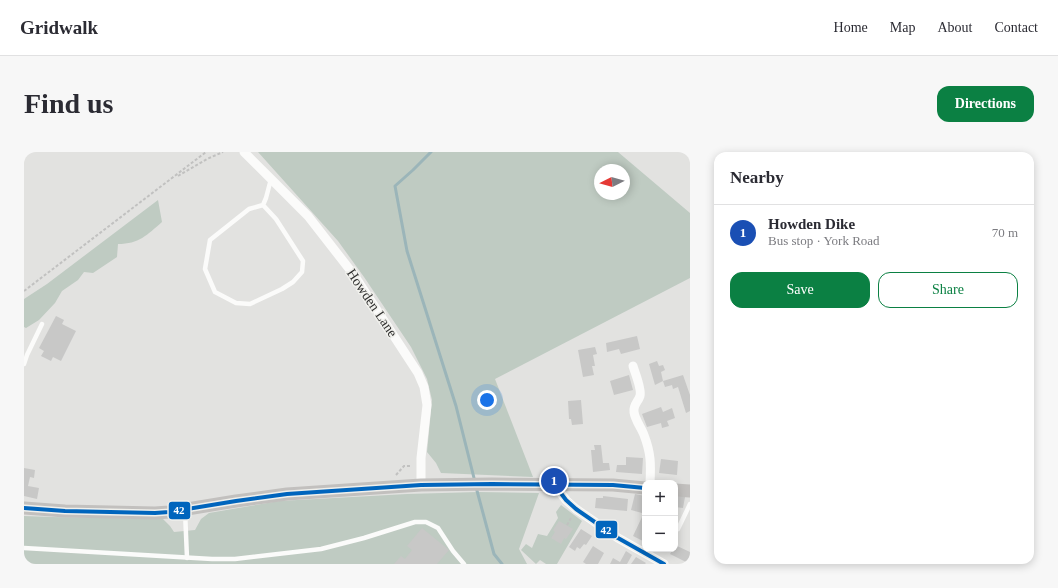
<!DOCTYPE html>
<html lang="en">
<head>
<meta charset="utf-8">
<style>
  :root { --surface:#fff; --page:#f7f7f7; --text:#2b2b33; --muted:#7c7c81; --line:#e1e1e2; --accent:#0b8043 }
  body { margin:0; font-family:"Times New Roman",serif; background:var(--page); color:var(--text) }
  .controls { position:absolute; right:12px; bottom:12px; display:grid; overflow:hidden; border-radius:8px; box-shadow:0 2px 10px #0003 }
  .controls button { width:36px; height:36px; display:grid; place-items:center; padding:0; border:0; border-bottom:1px solid var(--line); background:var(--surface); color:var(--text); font:20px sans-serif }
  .compass { position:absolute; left:570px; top:12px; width:36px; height:36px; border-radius:50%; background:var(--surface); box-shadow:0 2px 10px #0003; rotate:264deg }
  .you { position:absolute; left:463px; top:248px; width:14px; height:14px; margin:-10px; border:3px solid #fff; border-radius:50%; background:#1a73e8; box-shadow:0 0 0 6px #1a73e833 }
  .badge { display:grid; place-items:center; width:26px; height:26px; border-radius:50%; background:var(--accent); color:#fff; font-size:13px; font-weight:700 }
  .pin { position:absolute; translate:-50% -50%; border:2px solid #fff; box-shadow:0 1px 4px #0006 }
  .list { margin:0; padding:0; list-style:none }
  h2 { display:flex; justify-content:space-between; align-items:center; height:52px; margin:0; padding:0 16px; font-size:17px }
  h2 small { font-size:13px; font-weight:400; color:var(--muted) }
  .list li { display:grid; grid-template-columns:26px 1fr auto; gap:12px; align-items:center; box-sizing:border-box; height:56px; padding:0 16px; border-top:1px solid var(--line) }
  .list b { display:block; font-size:15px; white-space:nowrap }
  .list p { margin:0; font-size:13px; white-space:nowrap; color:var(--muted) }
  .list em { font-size:13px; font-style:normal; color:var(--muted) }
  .actions { display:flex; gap:8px; padding:12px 16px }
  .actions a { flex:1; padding:9px 0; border:1px solid var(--accent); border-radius:12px; text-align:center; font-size:14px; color:var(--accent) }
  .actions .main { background:var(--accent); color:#fff }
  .map { position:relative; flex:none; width:666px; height:412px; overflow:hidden; border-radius:12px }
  header { display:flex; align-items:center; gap:24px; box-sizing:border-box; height:56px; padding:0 20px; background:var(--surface); border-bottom:1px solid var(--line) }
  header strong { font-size:19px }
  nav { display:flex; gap:22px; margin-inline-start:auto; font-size:14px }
  .intro { display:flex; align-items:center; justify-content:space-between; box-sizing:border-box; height:96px; padding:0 24px }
  h1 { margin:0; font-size:28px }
  .button { padding:10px 18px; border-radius:12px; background:var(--accent); color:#fff; font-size:14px; font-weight:700 }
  main { display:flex; gap:24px; padding:0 24px }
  aside { flex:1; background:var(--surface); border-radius:12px; box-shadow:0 2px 10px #0003 }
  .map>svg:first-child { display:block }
</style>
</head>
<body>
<header>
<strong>Gridwalk</strong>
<nav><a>Home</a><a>Map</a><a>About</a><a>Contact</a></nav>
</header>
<div class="intro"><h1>Find us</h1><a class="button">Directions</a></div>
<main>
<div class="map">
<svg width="666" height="412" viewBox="0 0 666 412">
  <rect width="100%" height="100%" fill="#e2e2e0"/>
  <g fill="#bfcbc2" fill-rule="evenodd">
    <path d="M234 0H594L666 61V126L471 227 509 325 417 321 412 311 403 300 408 248 403 227 387 195 340 125 314 89ZM576 18H600V42H576Z"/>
    <path d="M134 48 138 70C123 83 115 92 94 92L93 105 69 121 60 120 54 128 38 139 31 151 15 168 2 176 0 175V147L23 132Z"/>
    <path d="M454 340 515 341 495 397 503 412H0V364L28 365 139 367 146 374 150 380 171 378 177 367 185 361 255 349 383 342Z"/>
    <path d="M537 353 558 369 533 412H522L516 408 512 412 497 398 502 392 508 396 514 382 523 384 534 366 532 360Z"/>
  </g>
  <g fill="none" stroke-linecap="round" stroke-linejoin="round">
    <g stroke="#9bb5b9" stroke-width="3">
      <path d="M407 0 389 18 371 34 383 99 432 254 451 330"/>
      <path d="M452 335 470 402 478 412"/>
    </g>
  </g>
  <g fill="#c8c8c7">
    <path d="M32 164 40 168 38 172 52 179 37 209 29 205 27 209 17 204 20 199 15 196Z"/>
    <path d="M613 184 616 197 597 202 595 197 583 200 582 191Z"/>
    <path d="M571 195 573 202 569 203 571 214H568L570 223 559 225 554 198Z"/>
    <path d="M633 209 635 214 639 213 641 218 637 220 639 229 631 233 625 212Z"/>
    <path d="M605 223 609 238 590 243 586 229Z"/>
    <path d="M659 223 666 243V259L662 261 654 235 649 237 648 233 641 235 639 229Z"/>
    <path d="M557 248 559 272 548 273 547 267H545L544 249Z"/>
    <path d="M637 255 639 260 648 256 651 266 643 269 645 274 638 276 637 271 623 275 618 262Z"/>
    <path d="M570 293H577L579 311H585L586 318 569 320 567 298H571Z"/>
    <path d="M602 305 619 306 618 322 592 320 593 313H602Z"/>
    <path d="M637 307 654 309 653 323 635 321Z"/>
    <path d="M0 316 11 318 10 326 6 325 4 334 15 336 13 347 0 344Z"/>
    <path d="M611 342 621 344V350L618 361 607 358Z"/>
    <path d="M579 344 604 347 603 359 571 356 572 346H579Z"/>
    <path d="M651 344 661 345 659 356 651 355Z"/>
    <path d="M618 365 621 367 619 372 621 373V390L609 384Z"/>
    <path d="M535 369 549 377 542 387 540 386 537 392 527 386 531 380 529 378Z"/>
    <path d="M398 376 425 398 413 412H370L377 404 381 407 388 398 383 394Z"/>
    <path d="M557 377 568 384 562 393 560 392 556 397 553 395 551 399 545 395Z"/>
    <path d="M651 393 666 400V412L646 402 649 397H651Z"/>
    <path d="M569 394 580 401 574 412H562L559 410Z"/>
    <path d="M602 399 608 403 603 412H586L589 406 596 410Z"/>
    <path d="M612 405 622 411 621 412H607Z"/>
  </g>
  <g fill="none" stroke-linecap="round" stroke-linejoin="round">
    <g stroke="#c1c1c0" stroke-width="2" stroke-dasharray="3 2" stroke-linecap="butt">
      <path d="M154 24 183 7 199 0"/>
      <path d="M0 139 182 0"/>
      <path d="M372 323 380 314H387"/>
      <path d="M543 373 547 366"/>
    </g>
    <g stroke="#fbfbfa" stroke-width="4.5">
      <path d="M239 53 252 67 279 109 278 120 269 130 258 137 226 152 212 151 191 140 181 117 186 88 225 57 239 53 242 46 247 27"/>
      <path d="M0 212 3 203 18 172"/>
      <path d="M161 359 163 406"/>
      <path d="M651 378 654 377 666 352"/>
      <path d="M0 396 188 407H211L297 397 340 386 391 370H402L414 376 429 399 440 412"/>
    </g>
    <g stroke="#fbfbfa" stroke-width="9">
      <path d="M220 0 284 64 330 123 394 221 400 235 403 253 397 306V333"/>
      <path d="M609 214C611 221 618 237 616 244 614 250 609 253 610 260 611 268 617 275 620 283 627 301 627 312 626 331"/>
      <path d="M534 333 536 340 542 348 552 357 594 386 640 412"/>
    </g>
    <g stroke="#c2c0be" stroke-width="13">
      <path d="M651 338 666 339"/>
      <path d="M0 356 41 359 131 361 145 360 212 349 263 342 397 333 468 332 589 333 621 336"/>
    </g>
    <defs>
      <g id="bus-1">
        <path d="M534 333 536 340 542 348 552 357 594 386 640 412"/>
        <path d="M0 356 41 359 131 361 145 360 212 349 263 342 397 333 468 332 589 333 621 336"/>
      </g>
    </defs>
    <use href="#bus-1" stroke="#f0f0ec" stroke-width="7"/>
    <use href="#bus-1" stroke="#0065bd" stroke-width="4"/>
  </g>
  <g text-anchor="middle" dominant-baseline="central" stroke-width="3" stroke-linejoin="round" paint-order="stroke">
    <g font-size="14" fill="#2f2f2e" stroke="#f0f0ec">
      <text transform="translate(348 151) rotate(56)">Howden Lane</text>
    </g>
  </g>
  <g stroke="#f0f0ec" stroke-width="1.5">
    <rect x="144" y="349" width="23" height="19" rx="4" fill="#0065bd"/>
    <rect x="571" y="368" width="23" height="19" rx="4" fill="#0065bd"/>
  </g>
  <g font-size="11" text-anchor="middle" font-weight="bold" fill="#fff">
    <text x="155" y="362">42</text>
    <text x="582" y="382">42</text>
  </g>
</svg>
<div class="controls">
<button>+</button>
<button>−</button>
</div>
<svg class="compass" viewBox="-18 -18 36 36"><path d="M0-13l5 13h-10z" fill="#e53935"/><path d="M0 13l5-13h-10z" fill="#7c7c81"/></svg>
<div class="you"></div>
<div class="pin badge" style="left:530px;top:329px;background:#1a4fb4">1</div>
</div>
<aside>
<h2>Nearby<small></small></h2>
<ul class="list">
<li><span class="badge" style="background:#1a4fb4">1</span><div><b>Howden Dike</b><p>Bus stop · York Road</p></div><em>70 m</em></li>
</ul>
<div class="actions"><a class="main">Save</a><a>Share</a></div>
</aside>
</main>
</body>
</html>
